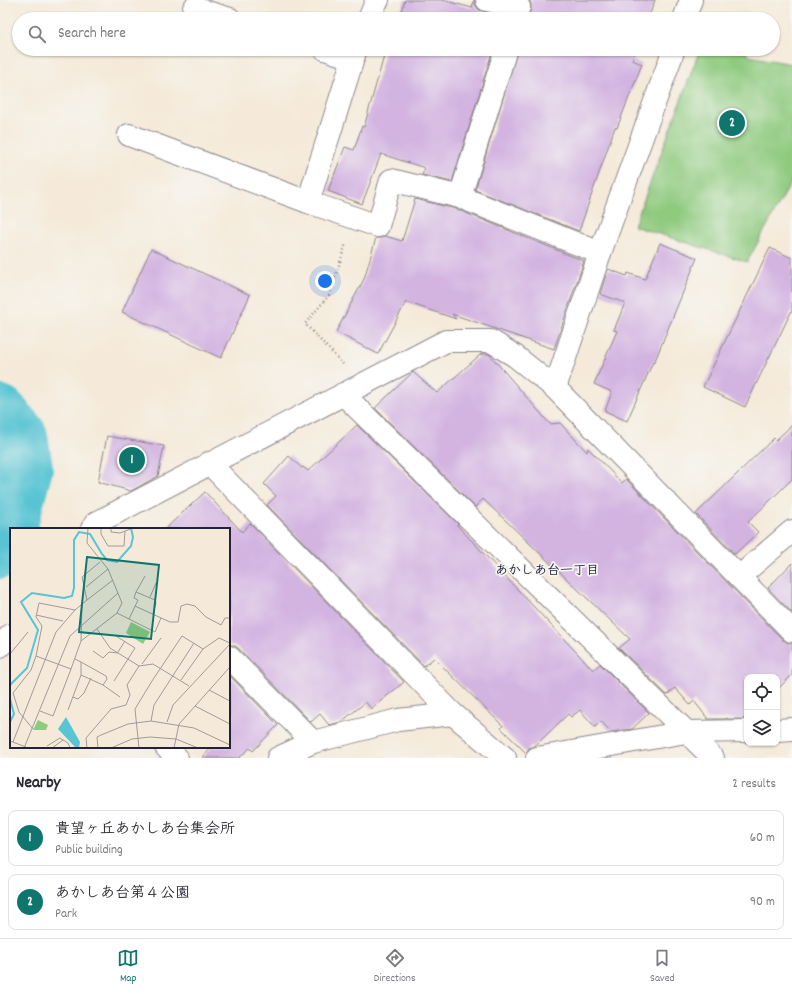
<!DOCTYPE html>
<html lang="en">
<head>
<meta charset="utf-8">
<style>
  :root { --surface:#fff; --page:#f7f7f7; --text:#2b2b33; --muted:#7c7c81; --line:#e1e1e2; --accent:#0f766e }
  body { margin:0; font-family:Dekko,"Klee One",sans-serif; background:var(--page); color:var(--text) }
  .controls { position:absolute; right:12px; bottom:12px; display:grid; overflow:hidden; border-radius:8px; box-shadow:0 1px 3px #0004 }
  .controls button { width:36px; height:36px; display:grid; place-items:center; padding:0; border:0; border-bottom:1px solid var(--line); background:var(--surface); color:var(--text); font:20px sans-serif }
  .you { position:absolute; left:325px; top:281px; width:14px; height:14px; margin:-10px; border:3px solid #fff; border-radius:50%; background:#1a73e8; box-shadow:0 0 0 6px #1a73e833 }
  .badge { display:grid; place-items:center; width:26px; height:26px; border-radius:50%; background:var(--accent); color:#fff; font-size:13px; font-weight:700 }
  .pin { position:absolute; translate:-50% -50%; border:2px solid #fff; box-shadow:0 1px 4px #0006 }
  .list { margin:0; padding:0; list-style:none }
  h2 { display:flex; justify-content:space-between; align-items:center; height:52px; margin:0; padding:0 16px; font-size:17px }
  h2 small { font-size:13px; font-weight:400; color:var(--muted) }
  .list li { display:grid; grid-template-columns:26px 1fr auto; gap:12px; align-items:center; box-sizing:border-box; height:56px; margin:0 8px 8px; padding:0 8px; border:1px solid var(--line); border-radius:8px }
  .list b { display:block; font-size:15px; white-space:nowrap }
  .list p { margin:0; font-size:13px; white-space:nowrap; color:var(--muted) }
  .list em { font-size:13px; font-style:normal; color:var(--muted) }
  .icon { flex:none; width:22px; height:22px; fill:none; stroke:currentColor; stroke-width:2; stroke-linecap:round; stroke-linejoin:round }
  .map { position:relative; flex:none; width:792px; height:758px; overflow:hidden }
  .search { position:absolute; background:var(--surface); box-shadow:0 1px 3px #0004; left:12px; right:12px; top:12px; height:44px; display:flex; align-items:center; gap:10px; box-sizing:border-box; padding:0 14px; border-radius:22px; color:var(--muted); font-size:15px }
  .sheet { height:180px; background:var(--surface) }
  nav { display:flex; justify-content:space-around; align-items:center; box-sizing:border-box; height:56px; border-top:1px solid var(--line); background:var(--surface); font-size:11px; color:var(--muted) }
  nav a { display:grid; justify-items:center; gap:2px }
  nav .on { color:var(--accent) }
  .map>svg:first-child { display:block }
</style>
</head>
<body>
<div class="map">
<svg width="792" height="758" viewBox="0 0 792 758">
  <rect width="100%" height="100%" fill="#f6f6f2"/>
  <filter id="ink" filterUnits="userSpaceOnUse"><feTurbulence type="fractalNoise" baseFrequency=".025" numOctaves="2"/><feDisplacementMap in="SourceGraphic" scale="8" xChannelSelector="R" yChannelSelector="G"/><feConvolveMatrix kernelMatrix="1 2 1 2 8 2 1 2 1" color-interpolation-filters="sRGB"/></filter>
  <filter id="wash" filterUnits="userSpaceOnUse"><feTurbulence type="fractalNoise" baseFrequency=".012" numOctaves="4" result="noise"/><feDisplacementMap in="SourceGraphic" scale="16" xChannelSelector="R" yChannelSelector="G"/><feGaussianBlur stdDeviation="0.9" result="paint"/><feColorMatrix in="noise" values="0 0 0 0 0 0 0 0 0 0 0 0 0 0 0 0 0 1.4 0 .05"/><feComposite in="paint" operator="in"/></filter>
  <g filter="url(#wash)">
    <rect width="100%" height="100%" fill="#f5ead9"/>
    <path fill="#8fca7f" stroke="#58765d" d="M700 49H743L749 56 792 64V181L747 262 634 226Z"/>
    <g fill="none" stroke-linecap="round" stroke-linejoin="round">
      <path stroke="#59c4d3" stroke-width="56" d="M0 413 20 437 25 468 4 546 0 551"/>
    </g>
    <g id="blocks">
      <g fill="#d3b4e1">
        <path d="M405 0H443L472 8 474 0H475V4L478 9 484 12 515 19H399Z"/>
        <path d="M529 0H655L648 19H522L528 16 531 10V4Z"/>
        <path d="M386 49H493L452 182 422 175 425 168 381 154 362 204 328 191 345 147 354 150 362 126 364 127Z"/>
        <path d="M518 49H636L632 60 642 64 617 128 615 127 579 231 475 190Z"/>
        <path d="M415 199 456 209 584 261 554 349 452 314 456 319 406 302 378 354 336 332 364 279 376 238H381L385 236 402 241Z"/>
        <path d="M660 243 697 258 654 363 653 362 627 421 605 411 612 392 594 384 617 331 614 330 625 303 600 294 608 269 627 276 628 273 645 279Z"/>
        <path d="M770 248 792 258V310L745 407 703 387Z"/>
        <path d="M151 249 250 295 221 358 122 312Z"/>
        <path d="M481 354H489L550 424 560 423 587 452 588 448 622 483 626 479 783 640 788 643H792V675L777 690V677H747V715L743 719H728L727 718 725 719H708L694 701 690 705 675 688 667 695 619 648 630 639 611 621 483 499 475 507 375 408 413 372 437 393Z"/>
        <path d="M357 425 458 524 457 525 593 670 600 664 649 713 632 729 611 732 601 721 595 727 580 710 571 717 568 714 536 745 529 748 526 753 501 728 503 726 434 658 424 666 267 505 276 496 264 484 289 456 302 468 303 467 308 471Z"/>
        <path d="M792 425V479L748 522 758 532 735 554 696 514 774 438 776 440Z"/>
        <path d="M107 436 164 446 158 476 131 491 98 482Z"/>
        <path d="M205 492 242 532 250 523 404 682 371 709 366 702 341 722 329 725 320 714 311 722 238 648 233 645H229V529H165Z"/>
        <path d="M792 563V613L768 588Z"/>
        <path d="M229 675 278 725 253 751 250 748 239 758H202L212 747H229Z"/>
      </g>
    </g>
  </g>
  <g filter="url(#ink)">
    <use href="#blocks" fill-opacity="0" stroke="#8c868a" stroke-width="1"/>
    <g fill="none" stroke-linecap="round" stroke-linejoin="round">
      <defs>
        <g id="minor">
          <path d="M487 0 519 7"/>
          <path d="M194 8 230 19"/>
          <path d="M369 19 376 2 378 0"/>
          <path d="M684 19 691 0"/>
          <path d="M325 49 352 58"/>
          <path d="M356 49 308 202 378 226 391 180 460 197 600 253"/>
          <path d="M129 135 308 202"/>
          <path d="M460 197 506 49"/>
          <path d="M555 388 600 253 674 49"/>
          <path d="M343 394 713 758"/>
          <path d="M209 463 453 714"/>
          <path d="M92 529 96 523 446 341H491L515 356 555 388 792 631"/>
          <path d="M739 577 792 531"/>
          <path d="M0 646 11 635"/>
          <path d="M229 657 313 742"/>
          <path d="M777 730 792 729"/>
          <path d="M166 747 177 758"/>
          <path d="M278 758 313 742 398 720 453 714 505 758"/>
          <path d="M537 758 686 732 747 731"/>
        </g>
      </defs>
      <use href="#minor" stroke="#8c868a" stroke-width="24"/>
      <path stroke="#8c868a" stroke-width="2.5" stroke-dasharray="1 3" stroke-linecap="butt" d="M343 364 305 324 330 294 346 243"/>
      <use href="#minor" stroke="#fff" stroke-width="22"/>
    </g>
  </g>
  <g text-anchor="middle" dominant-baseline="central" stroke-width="3.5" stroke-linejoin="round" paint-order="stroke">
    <g font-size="13" font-weight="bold" fill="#22223b" stroke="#f6f6f2">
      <text x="547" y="571">あかしあ台一丁目</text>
    </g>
  </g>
  <g transform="translate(10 528)">
    <rect width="220" height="220" fill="#f5ead9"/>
    <path d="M121 94 140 104 133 116 116 105ZM28 192 38 197 36 202H23Z" fill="#8fca7f"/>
    <path d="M56 189 70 214 69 220H66L48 201Z" fill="#59c4d3"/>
    <path fill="none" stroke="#59c4d3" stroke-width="2" d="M0 157 17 140 28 102 11 74 22 65 54 70 62 68 64 60V12L69 4 80 6 92 26 97 32 107 34 121 18 123 9 121 0M0 171 4 186 0 194"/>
    <path fill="none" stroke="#a19a9a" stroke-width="1" d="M91 0V6L98 18H114L115 3M101 0V4L110 5 123 0M76 59 98 41M126 64 135 48M140 69 146 55M77 72 103 52M125 78 160 94H168L171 78 177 76 185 78 196 89 211 97 215 90H220M107 85 145 104 151 90M26 87 53 93M119 91 128 72 124 70 126 64 145 72 146 75 143 86M87 101 100 120 129 138M71 113 107 85 112 75 98 41 77 15 78 0M83 123 93 130 99 124 108 125M108 124 115 113M0 126 18 104M26 128 61 141 71 113 72 77M65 131 71 134V147L93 157 110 169M71 134 96 148 97 151 93 157M132 136 151 110M171 152 193 121 209 110 220 115M104 153 125 120 106 108M199 162 220 173M63 169 68 171 74 165 81 150M185 178 220 196M58 182 71 147M30 183 43 188 61 141M141 193 144 177 184 115M157 194 163 177 220 116M23 201 9 184 3 165 21 142 26 128 32 98 26 89 29 75 65 82 77 72 72 49 90 34M0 213 16 219M3 214 46 104 65 82M37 218 50 210 58 215 60 220M14 220 60 108 108 65M42 220 53 212M77 220 76 210 101 181 116 177 120 167 117 157 129 138 143 136 179 158M88 220 87 209 91 207 118 196 141 193 184 200 220 217M101 220 122 211 140 209 166 211 188 220M129 220 125 181 142 153 172 108 193 121M164 220 169 196 220 139"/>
    <path fill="#0f766e" fill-opacity="0.15" stroke="#0f766e" stroke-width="2" d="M77 29 149 37 141 111 69 104Z"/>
    <rect width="220" height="220" fill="none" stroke="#22223b" stroke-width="2"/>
  </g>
</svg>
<div class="controls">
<button><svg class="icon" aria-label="locate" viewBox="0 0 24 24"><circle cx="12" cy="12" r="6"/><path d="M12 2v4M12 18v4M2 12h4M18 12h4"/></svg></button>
<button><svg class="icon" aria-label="layers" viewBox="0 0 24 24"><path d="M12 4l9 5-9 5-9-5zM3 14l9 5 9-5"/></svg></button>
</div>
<div class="you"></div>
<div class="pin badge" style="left:132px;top:460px">1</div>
<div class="pin badge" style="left:732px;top:123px">2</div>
<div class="search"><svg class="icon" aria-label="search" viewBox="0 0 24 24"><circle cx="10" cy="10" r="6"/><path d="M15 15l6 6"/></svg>Search here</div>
</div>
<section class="sheet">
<h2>Nearby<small>2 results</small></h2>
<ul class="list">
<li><span class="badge">1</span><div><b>貴望ヶ丘あかしあ台集会所</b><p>Public building</p></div><em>60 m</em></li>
<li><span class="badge">2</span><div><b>あかしあ台第４公園</b><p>Park</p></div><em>90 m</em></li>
</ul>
</section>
<nav>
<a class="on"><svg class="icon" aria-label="map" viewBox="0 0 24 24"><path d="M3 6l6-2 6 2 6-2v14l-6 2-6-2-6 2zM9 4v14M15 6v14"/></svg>Map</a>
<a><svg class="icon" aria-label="directions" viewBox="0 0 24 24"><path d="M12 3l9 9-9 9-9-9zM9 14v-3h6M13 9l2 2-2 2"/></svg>Directions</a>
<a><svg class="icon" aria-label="saved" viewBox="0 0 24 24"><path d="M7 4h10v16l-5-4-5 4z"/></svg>Saved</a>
</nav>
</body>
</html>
